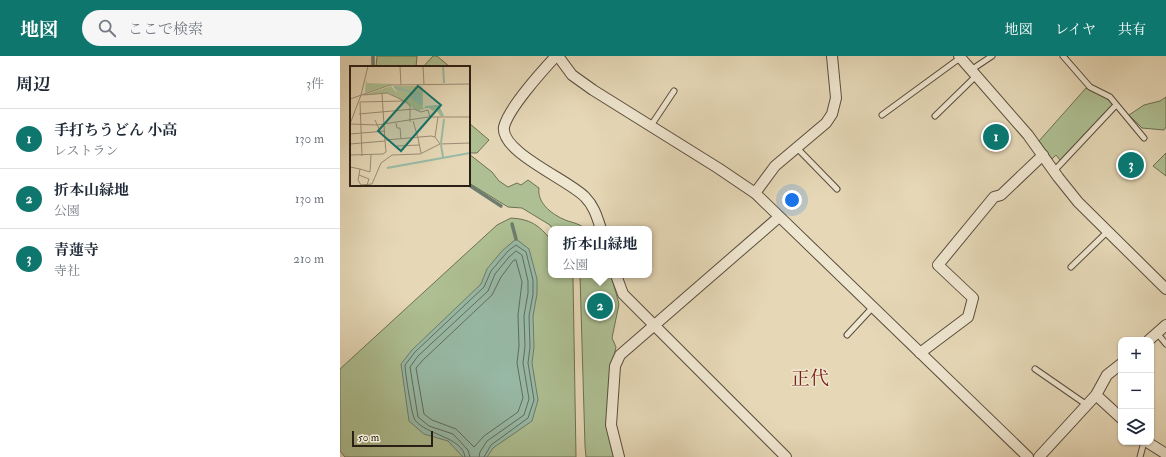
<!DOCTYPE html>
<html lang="ja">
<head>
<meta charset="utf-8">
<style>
  :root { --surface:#fff; --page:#f6f6f7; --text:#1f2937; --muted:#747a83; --line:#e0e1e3; --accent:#0f766e }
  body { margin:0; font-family:"IM FELL Double Pica","Noto Serif JP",serif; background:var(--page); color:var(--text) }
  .controls { position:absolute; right:12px; bottom:12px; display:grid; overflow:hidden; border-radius:8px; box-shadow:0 1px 3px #0004 }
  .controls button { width:36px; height:36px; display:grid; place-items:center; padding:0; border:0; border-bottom:1px solid var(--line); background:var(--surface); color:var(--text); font:20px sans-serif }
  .scale { position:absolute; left:12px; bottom:10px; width:81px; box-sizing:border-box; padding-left:4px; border:2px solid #2a1f16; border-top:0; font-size:11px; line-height:14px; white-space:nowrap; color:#2a1f16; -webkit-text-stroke:3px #efe6d0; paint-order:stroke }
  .you { position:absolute; left:452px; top:144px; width:14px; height:14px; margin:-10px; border:3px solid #fff; border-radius:50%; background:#1a73e8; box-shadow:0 0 0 6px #1a73e833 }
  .badge { display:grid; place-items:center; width:26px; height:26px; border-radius:50%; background:var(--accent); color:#fff; font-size:13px; font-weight:700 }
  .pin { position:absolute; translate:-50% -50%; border:2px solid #fff; box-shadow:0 1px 4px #0006 }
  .popup { position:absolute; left:208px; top:170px; width:104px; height:52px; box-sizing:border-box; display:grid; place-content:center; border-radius:8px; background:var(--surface); filter:drop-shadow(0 1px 3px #0005); font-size:13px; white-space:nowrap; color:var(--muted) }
  .popup b { font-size:15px; color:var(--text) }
  .popup::after { content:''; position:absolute; left:50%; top:100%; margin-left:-8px; border:8px solid transparent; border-top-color:var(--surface) }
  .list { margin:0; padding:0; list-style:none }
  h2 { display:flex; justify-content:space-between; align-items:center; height:52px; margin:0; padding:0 16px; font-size:17px }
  h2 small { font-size:13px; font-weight:400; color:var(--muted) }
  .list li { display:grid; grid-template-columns:26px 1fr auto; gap:12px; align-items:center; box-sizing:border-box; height:60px; padding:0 16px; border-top:1px solid var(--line) }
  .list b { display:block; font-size:15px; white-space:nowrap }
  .list p { margin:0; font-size:13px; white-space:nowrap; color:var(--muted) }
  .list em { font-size:13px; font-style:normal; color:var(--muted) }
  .icon { flex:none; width:22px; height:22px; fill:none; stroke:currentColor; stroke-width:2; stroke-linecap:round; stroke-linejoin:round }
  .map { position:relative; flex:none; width:826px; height:401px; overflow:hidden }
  header { display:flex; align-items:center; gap:24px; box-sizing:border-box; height:56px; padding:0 20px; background:var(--accent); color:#fff }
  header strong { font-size:19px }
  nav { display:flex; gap:22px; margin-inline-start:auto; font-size:14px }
  .search { width:280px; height:36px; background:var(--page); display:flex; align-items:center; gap:10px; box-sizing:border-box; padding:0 14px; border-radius:22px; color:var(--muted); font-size:15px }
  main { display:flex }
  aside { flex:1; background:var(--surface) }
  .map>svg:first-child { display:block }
</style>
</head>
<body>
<header>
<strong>地図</strong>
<div class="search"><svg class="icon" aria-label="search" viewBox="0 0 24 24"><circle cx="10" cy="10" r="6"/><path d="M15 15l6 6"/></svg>ここで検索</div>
<nav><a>地図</a><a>レイヤ</a><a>共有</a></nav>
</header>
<main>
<aside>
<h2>周辺<small>3件</small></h2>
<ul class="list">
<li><span class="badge">1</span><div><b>手打ちうどん 小高</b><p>レストラン</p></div><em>130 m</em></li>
<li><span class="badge">2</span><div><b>折本山緑地</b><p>公園</p></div><em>130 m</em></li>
<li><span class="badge">3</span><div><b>青蓮寺</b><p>寺社</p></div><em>210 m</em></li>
</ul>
</aside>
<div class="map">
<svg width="826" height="401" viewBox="0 0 826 401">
  <rect width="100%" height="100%" fill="#e6d8b7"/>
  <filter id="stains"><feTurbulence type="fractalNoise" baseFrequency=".005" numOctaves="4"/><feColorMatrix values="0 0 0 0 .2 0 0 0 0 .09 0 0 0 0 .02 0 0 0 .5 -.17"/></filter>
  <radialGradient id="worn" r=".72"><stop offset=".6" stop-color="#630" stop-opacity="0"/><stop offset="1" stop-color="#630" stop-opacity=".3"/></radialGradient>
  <g fill="#aec093" stroke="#6c7054">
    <path d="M37 0H77L76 11H36Z"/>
    <path d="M93 0H97L110 11H83Z"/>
    <path d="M746 32 765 41 773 48 720 104 716 99 712 103 699 85Z"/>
    <path d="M826 41V71L824 74 802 72 789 59 804 49 820 45Z"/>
    <path d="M129 67 149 84 137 97H129Z"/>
    <path d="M826 97V120L813 110Z"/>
    <path d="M129 98 152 116 159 125 168 131 177 127 181 129 188 124 199 132C197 146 210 157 223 163 231 167 237 166 246 173H213L210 169 182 152 168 151 129 127Z"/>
    <path d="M171 162C190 163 199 169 211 184V219H232L233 222 236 401H5L0 395V313L157 169Z"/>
    <path d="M240 219H271L279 248 272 282 276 291 273 305 276 401H246L245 390Z"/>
  </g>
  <path fill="#98bba8" stroke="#6c7d6e" d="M176 183 189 193 197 223V238L193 260 194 291 192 307 198 344 192 365 153 392 147 401H123L108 385 84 378 69 365 61 308 72 294 141 228 147 213 162 195Z"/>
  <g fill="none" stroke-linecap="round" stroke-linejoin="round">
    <g stroke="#616d5f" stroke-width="1">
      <path d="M176 204 182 226 178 259 179 290 177 307 183 342 178 356 144 380 134 391 116 373 92 364 84 358 76 312 83 304 152 239 161 221 173 205Z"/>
      <path d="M125 401C123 381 86 379 75 364 72 361 65 316 65 309L75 296 144 231 151 215 168 195 176 189 186 196 193 224V238L189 260 190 291 188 307 194 344 188 362 151 389 144 401"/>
      <path d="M130 401 128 394 113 378 89 370 78 361 70 311 78 300 148 235 155 218 169 201 176 195 182 199 188 225V237L184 260 185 290 183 307 189 343 184 359 147 385 140 396 139 401"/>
    </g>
    <g stroke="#6c7d6e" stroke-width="3.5">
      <path d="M33 0V11"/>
      <path d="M129 129 161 150"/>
      <path d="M172 168 176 183"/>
    </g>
    <defs>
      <g id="service">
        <path d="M723 0 750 31 770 41 804 82"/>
        <path d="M631 14 652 0"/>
        <path d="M542 59 620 2"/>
        <path d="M595 60 636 20"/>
        <path d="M310 71 334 35"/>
        <path d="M457 92 497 133"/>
        <path d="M714 115 776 49"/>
        <path d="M731 211 768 175"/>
        <path d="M817 277 826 288"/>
        <path d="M507 279 533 251"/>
        <path d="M695 313 747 349"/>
        <path d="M800 401 804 386"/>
      </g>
      <g id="minor">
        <path d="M216 0C203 14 168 53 164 71 160 96 229 124 245 141 254 150 257 161 261 173"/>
        <path d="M218 0 232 19 253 34 378 112 415 137 688 401"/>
        <path d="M619 0 688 79 718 121 738 146 826 233"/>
        <path d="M415 137 435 110 486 67 492 58 496 42 492 0"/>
        <path d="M276 219 283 238 446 401"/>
        <path d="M809 284 826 269"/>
        <path d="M580 297 628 261 633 242 598 209 654 141 661 139 703 99"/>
        <path d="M756 339 781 362"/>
        <path d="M807 386 826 398"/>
        <path d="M279 401 271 369 275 310 280 299 439 161"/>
        <path d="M699 401 756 339 767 319 781 308"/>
      </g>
    </defs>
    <use href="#service" stroke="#594d3e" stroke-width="7"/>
    <use href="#minor" stroke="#594d3e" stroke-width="12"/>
    <use href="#service" stroke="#efe6d0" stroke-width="5"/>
    <use href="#minor" stroke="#efe6d0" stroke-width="10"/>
  </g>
  <g text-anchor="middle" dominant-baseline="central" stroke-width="3" stroke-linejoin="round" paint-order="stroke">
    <g font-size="19" fill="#7a1f14" stroke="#efe6d0">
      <text x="470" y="323">正代</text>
    </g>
  </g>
  <g transform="translate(10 10)">
    <rect width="120" height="120" fill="#e6d8b7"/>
    <path d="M16 13 17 17 43 18 15 27ZM41 20 47 27 44 20H71L73 22V42L86 39 93 50H90L86 43 83 45 78 41 68 45 39 27 14 29Z" fill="#aec093"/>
    <path d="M67 25 71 27 72 40 61 32V26Z" fill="#98bba8"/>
    <path fill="none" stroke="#98bba8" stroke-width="2" d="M93 0 94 17M44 21 61 26M75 41 88 40 93 50M91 77 94 53M91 79 93 91M37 102 120 87"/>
    <path fill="none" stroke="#9b8e77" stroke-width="1" d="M50 0 51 19M73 0 74 19M13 29 37 27 57 36 60 40V56M0 33 40 19 120 18M9 48 64 43 71 46 78 44 80 51M25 54 30 65M63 55 68 72M46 57 47 62H50L51 73M0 58 27 59 78 51H120M0 58 11 29 18 0M0 68 35 65M85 71 88 51M68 72 71 87M36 74 81 70 85 71 90 78M0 78 35 75 32 28M47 80 69 79M0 89 33 88 36 86 35 75M12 90 10 36 54 35M0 101 10 103 8 114 11 119M10 103 20 106 21 89M9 109 19 113 17 119M11 119 22 118 31 97 42 89 70 88 90 78 120 77"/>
    <path fill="#0f766e" fill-opacity="0.15" stroke="#0f766e" stroke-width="2" d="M68 20 91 39 51 85 28 65Z"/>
    <rect width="120" height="120" fill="none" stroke="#2a1f16" stroke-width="2"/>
  </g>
  <rect width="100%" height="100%" filter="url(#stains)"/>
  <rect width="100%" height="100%" fill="url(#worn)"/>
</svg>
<div class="controls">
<button>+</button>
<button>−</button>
<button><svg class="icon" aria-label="layers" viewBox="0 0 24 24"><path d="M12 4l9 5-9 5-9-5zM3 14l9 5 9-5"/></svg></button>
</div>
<div class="scale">50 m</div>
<div class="you"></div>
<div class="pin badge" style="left:656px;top:81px">1</div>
<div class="pin badge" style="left:260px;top:250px">2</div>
<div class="popup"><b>折本山緑地</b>公園</div>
<div class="pin badge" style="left:791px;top:109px">3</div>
</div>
</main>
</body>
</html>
